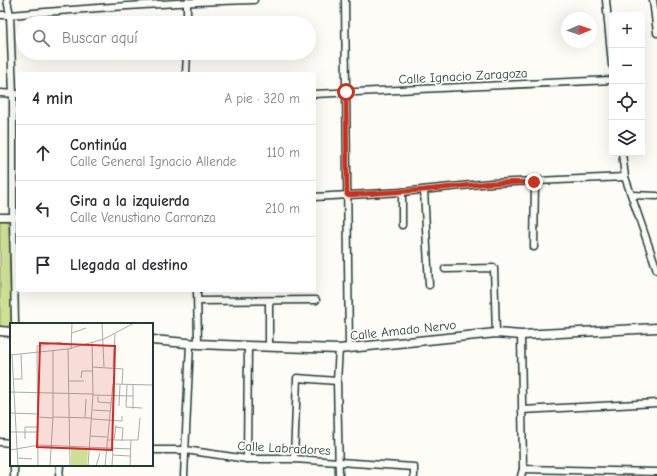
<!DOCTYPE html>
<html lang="es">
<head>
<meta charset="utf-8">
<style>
  :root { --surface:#fff; --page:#f2f2f3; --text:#2b2b33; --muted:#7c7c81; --line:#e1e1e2 }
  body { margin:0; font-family:"Comic Neue",sans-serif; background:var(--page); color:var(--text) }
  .controls { position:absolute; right:12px; top:12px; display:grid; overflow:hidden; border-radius:4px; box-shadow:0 4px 16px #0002 }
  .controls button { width:36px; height:36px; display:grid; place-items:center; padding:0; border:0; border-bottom:1px solid var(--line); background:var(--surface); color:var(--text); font:20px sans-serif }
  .compass { position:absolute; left:561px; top:12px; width:36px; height:36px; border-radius:50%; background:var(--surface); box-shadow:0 4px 16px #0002; rotate:88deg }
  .stop { position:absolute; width:12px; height:12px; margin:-9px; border:3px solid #c8321e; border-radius:50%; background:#fff }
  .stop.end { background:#c8321e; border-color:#fff; box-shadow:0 1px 4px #0008 }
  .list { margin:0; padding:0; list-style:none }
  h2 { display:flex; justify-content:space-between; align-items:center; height:52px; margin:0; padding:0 16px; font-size:17px }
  h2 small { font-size:13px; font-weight:400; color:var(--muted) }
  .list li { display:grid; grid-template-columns:26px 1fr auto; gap:12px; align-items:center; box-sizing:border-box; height:56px; padding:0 16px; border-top:1px solid var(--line) }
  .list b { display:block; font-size:15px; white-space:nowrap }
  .list p { margin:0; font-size:13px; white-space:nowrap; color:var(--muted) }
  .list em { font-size:13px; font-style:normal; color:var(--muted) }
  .icon { flex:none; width:22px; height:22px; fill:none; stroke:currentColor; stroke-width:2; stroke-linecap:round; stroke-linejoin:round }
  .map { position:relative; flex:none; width:657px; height:476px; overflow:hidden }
  .search { position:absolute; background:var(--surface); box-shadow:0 4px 16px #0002; left:16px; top:16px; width:300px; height:44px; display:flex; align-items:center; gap:10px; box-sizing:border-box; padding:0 14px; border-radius:22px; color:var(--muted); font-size:15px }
  .panel { position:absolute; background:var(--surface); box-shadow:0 4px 16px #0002; left:16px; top:72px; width:300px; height:220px; border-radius:4px }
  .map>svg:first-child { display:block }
</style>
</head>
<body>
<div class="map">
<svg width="657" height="476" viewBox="0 0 657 476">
  <rect width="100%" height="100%" fill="#fdfcf7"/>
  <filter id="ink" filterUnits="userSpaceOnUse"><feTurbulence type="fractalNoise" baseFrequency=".025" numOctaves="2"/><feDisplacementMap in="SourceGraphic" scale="8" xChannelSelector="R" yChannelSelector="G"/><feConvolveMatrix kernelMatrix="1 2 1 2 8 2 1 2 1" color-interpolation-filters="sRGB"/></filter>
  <g filter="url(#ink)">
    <path fill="#cedf93" stroke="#768e64" d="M0 219H5L9 225 11 323 6 328H0Z"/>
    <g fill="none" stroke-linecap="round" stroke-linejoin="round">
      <defs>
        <g id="minor">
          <path d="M7 0 10 15 13 94V217L15 324"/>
          <path d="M345 0 349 348"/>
          <path d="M606 0 612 65"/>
          <path d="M653 0 657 33"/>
          <path d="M0 15H10C91 8 173 2 254 0"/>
          <path d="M187 23V2"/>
          <path d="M186 74 187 53"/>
          <path d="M0 93 18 94"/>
          <path d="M314 94 612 80"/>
          <path d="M622 153 625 177 657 270"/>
          <path d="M424 190 429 285"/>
          <path d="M402 192V225"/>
          <path d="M632 195 657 196"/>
          <path d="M314 197 402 192 491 183 625 177"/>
          <path d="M0 217H18"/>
          <path d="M534 247 535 182"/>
          <path d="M445 269 494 268 496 333"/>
          <path d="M197 290 198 344"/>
          <path d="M198 301 316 300"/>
          <path d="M269 347V301"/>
          <path d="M522 410 657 403"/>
          <path d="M0 442 11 443"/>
          <path d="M152 450H185L247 459H294L414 467V476"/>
          <path d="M247 459 248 346"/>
          <path d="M294 459 297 378 337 381"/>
          <path d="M523 469 657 472"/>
          <path d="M14 476V465"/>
          <path d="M59 476 60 465"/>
          <path d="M184 476 190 343"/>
          <path d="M339 476 337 381 339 349"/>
          <path d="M521 476 523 469 521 335"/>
        </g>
        <g id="tertiary">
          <path d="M0 331 11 332"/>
          <path d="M152 340 198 344 248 346 339 349 496 333 521 335 657 328"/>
        </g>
      </defs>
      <use href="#minor" stroke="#1f3d34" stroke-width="9"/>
      <use href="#tertiary" stroke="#1f3d34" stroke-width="11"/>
      <use href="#minor" stroke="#fdfcf7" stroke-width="6"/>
      <use href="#tertiary" stroke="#fdfcf7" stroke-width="8"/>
    </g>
  </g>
  <g fill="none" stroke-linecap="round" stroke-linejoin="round" filter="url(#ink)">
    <path stroke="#c8321e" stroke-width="5" d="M346 92 347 195 424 190 490 183 534 182"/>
  </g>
  <g text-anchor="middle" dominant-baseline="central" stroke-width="3.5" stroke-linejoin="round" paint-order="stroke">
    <g font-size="13" fill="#1f3d34" stroke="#fdfcf7">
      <text transform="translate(463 76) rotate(-3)">Calle Ignacio Zaragoza</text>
      <text transform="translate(403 330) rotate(-6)">Calle Amado Nervo</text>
      <text transform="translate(284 448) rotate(3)">Calle Labradores</text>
    </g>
  </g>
  <g transform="translate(10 323)">
    <rect width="143" height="143" fill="#fdfcf7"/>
    <path d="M61 124 78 125 77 143 61 142Z" fill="#cedf93"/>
    <path fill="none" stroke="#a4b0a9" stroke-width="1" d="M92 0 94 44M62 10 76 5M58 26 60 143M61 26 62 0M0 32 58 26 94 16 124 0M2 32 8 143M82 44 113 46 112 62M103 44 105 11M71 55 72 48H82M4 56H12L11 31M59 58H74M117 62 116 84 132 85M123 62V86M0 69 83 71M83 72 123 73M88 73V79L101 80M109 83 110 62M83 87 100 88M0 90 28 91M28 94 43 95M43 94 82 95M75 94 76 76M82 96 112 98V93M105 104 113 105 112 118M0 109H28M80 113 97 114M15 116V104H28M97 117H128L130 95M104 117 106 102M0 127 29 122 121 126M103 132 120 133M8 135 22 136M28 143 27 23 52 19M40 143 43 94V28M78 143 83 72 82 19M86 143 90 130M95 143 103 61 143 62M102 143 103 125M120 143 121 117"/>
    <path fill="#d62828" fill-opacity="0.15" stroke="#d62828" stroke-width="2" d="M30 20 105 23 102 127 27 124Z"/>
    <rect width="143" height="143" fill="none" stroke="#1f3d34" stroke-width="2"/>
  </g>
</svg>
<div class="controls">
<button>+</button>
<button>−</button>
<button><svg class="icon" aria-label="locate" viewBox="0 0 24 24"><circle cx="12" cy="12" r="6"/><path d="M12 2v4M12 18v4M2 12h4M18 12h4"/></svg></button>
<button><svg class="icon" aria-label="layers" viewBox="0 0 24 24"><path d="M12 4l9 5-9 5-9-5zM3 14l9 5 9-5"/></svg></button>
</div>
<svg class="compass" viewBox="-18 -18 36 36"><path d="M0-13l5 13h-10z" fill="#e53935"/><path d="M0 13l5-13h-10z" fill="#7c7c81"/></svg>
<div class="stop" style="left:346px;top:92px"></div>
<div class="stop end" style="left:534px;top:182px"></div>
<div class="search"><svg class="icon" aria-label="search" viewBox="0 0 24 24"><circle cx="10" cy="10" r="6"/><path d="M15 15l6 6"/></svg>Buscar aquí</div>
<section class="panel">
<h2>4 min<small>A pie · 320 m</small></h2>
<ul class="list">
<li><svg class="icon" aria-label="ahead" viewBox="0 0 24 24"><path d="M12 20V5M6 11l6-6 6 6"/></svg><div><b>Continúa</b><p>Calle General Ignacio Allende</p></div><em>110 m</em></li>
<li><svg class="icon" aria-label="left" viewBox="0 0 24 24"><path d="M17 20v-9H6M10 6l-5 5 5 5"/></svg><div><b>Gira a la izquierda</b><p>Calle Venustiano Carranza</p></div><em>210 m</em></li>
<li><svg class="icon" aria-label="arrive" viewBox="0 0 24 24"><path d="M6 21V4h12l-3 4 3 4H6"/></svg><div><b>Llegada al destino</b></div></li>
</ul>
</section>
</div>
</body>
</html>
